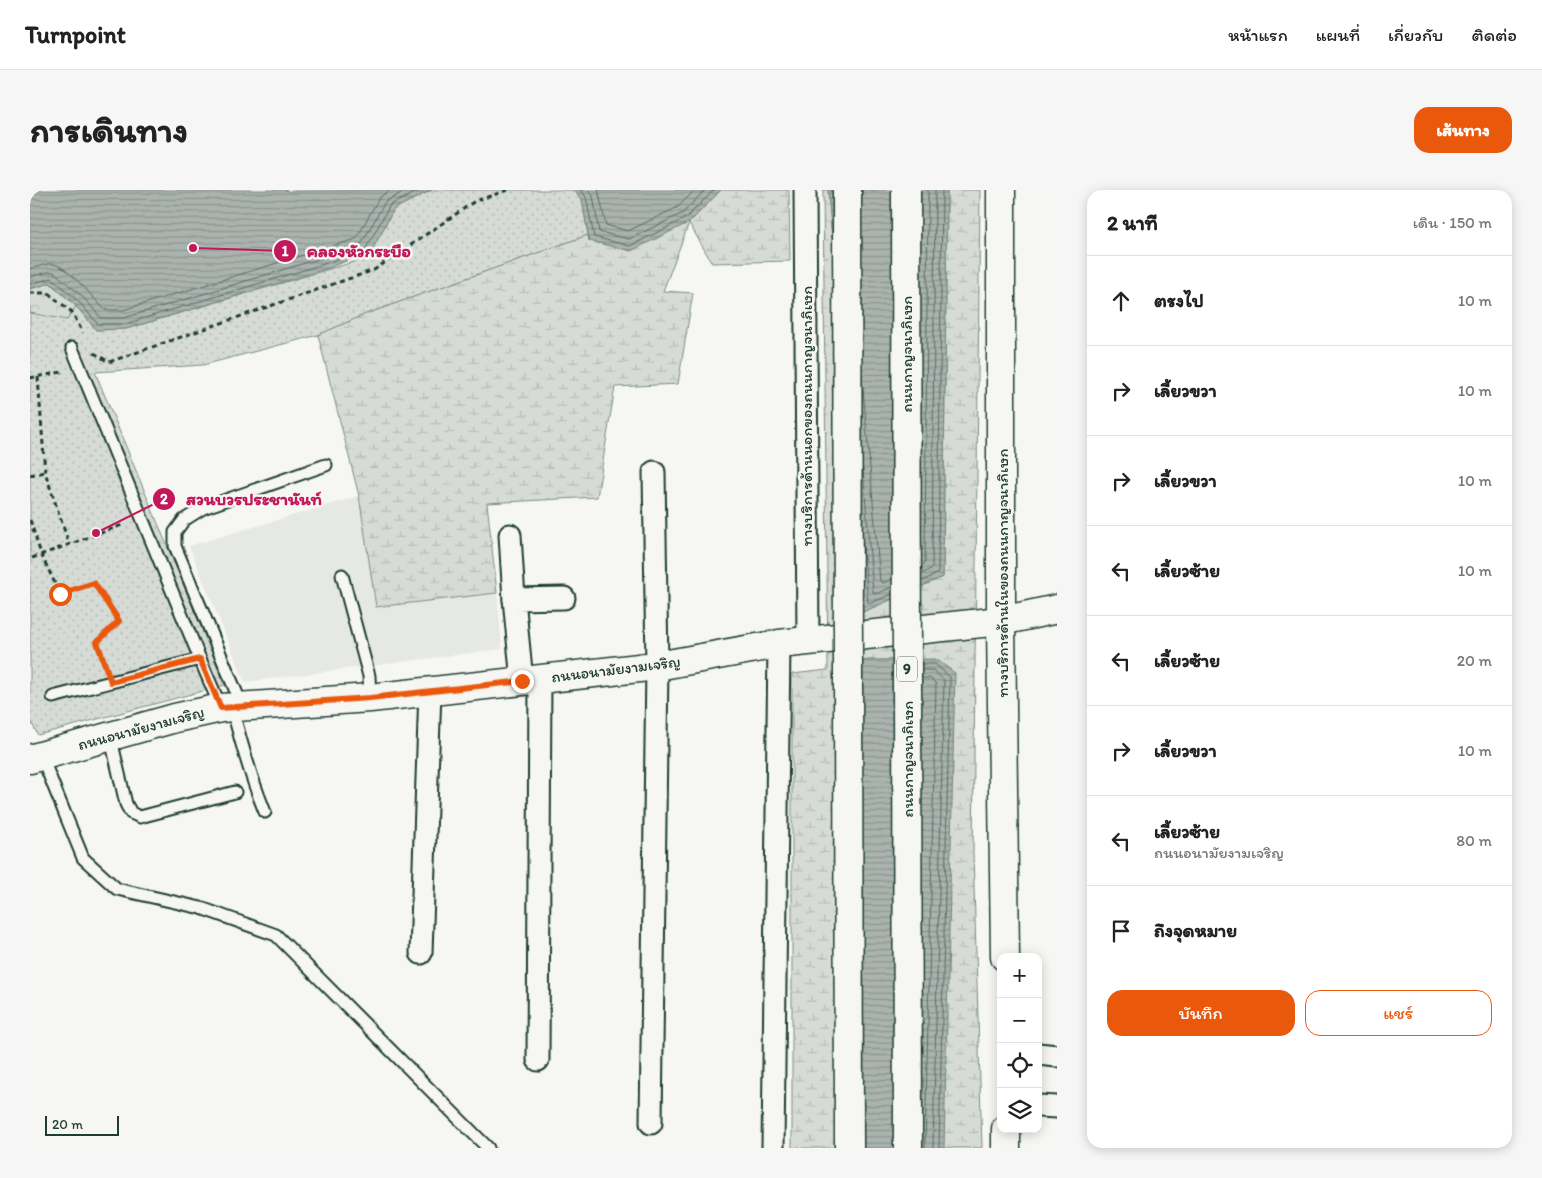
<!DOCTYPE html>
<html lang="th">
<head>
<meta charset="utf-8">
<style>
  :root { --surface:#fff; --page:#f6f6f6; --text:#222; --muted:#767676; --line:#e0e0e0; --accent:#ea580c }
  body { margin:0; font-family:Itim,"Playpen Sans Thai",sans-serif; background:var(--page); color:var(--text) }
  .controls { position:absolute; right:15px; bottom:15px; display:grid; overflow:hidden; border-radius:10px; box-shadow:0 2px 12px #0003 }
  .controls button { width:45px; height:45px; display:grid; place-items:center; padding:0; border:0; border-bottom:1px solid var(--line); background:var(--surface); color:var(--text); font:25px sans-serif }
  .scale { position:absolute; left:15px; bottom:12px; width:74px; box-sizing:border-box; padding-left:5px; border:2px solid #1f3d34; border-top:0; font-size:14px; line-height:18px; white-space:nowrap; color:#1f3d34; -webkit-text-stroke:4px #f6f6f2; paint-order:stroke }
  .stop { position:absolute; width:15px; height:15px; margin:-11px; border:4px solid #ea580c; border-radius:50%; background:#fff }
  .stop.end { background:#ea580c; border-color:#fff; box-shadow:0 1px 5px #0008 }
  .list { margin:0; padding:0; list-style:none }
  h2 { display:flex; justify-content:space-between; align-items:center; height:65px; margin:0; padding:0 20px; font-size:21px }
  h2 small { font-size:16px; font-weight:400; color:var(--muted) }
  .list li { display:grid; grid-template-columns:32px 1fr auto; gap:15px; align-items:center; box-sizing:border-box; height:90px; padding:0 20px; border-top:1px solid var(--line) }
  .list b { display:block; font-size:19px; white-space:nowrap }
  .list p { margin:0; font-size:16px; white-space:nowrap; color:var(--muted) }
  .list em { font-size:16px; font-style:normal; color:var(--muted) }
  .actions { display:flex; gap:10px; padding:15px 20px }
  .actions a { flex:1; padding:11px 0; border:1px solid var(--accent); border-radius:15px; text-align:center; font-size:18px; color:var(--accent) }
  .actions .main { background:var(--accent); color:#fff }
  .icon { flex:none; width:28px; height:28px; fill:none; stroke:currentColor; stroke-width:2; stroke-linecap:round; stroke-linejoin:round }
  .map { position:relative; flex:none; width:1027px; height:958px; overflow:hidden; border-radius:15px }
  header { display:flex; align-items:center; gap:30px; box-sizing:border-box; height:70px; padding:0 25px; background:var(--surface); border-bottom:1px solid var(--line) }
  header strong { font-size:24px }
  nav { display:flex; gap:28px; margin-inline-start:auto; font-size:18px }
  .intro { display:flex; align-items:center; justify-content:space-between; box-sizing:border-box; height:120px; padding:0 30px }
  h1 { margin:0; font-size:35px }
  .button { padding:12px 22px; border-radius:15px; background:var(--accent); color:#fff; font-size:18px; font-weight:700 }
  main { display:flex; gap:30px; padding:0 30px }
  aside { flex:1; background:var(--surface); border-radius:15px; box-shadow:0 2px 12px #0003 }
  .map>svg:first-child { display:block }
</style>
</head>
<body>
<header>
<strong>Turnpoint</strong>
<nav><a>หน้าแรก</a><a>แผนที่</a><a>เกี่ยวกับ</a><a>ติดต่อ</a></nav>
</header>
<div class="intro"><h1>การเดินทาง</h1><a class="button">เส้นทาง</a></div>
<main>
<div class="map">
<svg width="1027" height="958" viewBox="0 0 1027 958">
  <defs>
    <pattern id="grass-dots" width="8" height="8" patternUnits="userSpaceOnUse" patternTransform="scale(1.25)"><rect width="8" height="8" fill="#d6dbd6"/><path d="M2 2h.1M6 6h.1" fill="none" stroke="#b7bdb8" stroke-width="1.8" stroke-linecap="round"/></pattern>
    <pattern id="forest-crowns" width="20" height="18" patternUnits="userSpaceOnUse" patternTransform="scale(1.25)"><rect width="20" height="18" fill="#d6dbd6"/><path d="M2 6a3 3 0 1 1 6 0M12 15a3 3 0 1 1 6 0" fill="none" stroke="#b7bdb8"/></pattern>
    <pattern id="wetland-marsh" width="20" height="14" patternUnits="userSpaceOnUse" patternTransform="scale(1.25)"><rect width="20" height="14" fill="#d6dbd6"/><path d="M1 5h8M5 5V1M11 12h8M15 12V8" fill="none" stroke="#b7bdb8"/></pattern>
    <pattern id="water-rules" width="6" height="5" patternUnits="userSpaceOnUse" patternTransform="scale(1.25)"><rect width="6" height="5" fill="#aab3ae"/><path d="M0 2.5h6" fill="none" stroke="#8a938e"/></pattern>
  </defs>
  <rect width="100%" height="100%" fill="#f6f6f2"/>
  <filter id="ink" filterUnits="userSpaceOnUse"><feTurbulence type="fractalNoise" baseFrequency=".02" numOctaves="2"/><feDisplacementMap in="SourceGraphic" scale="10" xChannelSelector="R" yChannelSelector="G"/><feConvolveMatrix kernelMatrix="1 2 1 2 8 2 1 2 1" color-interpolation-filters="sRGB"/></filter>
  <g filter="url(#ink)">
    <path fill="#e6e8e4" d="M329 306 346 417 467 403 472 459 215 492 159 356Z"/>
    <path fill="url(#grass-dots)" stroke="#7a8c85" d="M402 0H544L552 9 558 45 336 124 288 145 173 175 65 182 195 495 8 545 0 530V115L37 130 46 116 66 140 96 139 337 68 364 19Z"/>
    <path fill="url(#forest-crowns)" stroke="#7a8c85" d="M20 93 46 116 37 130 0 123V99Z"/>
    <g fill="url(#wetland-marsh)" stroke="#7a8c85">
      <path d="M691 0H759L760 71 682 73 659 33 633 101 663 103 648 194 585 197 567 307 457 313 467 403 346 417 329 306 288 145 336 124 558 45 559 51 659 32Z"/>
      <path d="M793 0H798L834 421 913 387 917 0H950L943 663 952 958H762V484L798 480Z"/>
    </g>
    <g fill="url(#water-rules)" stroke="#72847d">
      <path d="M0 0H256L257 1 402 0 364 19 338 68H324L299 78 96 139 66 140 46 116 20 93 0 99Z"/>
      <path d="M544 0H691L660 32 601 61 559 51 552 9Z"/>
      <path d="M798 0H917L913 387 833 422Z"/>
      <path d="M906 469 925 483 914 958H809L808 473 841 470Z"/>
    </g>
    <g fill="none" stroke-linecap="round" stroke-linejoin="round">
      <g stroke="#576c65" stroke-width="1">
        <path d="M551 0 556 7 564 47 600 56 656 28 684 0"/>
        <path d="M559 0 563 6 569 42 599 49 653 23 675 0"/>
        <path d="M568 0 576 35 598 41 648 17 665 0"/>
        <path d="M0 79C7 77 16 73 24 74 38 77 64 109 75 120H93L326 49 349 8 360 0"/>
        <path d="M0 87 18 82H24L54 108 71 128H94L295 67 320 57 330 56 355 12 377 0"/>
        <path d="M0 94 22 88 49 112 68 134H95L297 73 323 63 334 62 360 15 391 0"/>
        <path d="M832 187 850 391 853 393 862 389"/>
        <path d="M833 279 843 402 846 404 862 397"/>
        <path d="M833 355 838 412 841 413 862 404"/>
        <path d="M892 376 895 373 898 0"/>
        <path d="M892 384 902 378 905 0"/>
        <path d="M892 391 907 384 908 382 912 0"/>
        <path d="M892 474H905L920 487 909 958"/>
        <path d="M892 480H903L914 490 903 958"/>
        <path d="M892 488H900L906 494 895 958"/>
      </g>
      <defs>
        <g id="service">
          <path d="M42 158 170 469"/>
          <path d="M312 385 339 486 340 508"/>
          <path d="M23 507 170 469 191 518"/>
          <path d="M212 516 145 356V342L154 330 173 318 296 275"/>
          <path d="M202 517C211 553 221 588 235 622"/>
          <path d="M80 545 96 614 101 623 110 627 205 602"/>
          <path d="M11 565 53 668 87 699 171 718 246 745 458 958"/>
        </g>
        <g id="minor">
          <path d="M775 0 778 452"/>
          <path d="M480 345 484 409"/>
          <path d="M492 491 484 409 534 408"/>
          <path d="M391 763 400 501"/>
          <path d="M1008 864 1027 866"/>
          <path d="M508 870 510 489"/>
          <path d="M1008 916 1027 917"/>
          <path d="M621 933 627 476 624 282"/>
          <path d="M743 958 749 454"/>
        </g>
        <path id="tertiary" d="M0 569 145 528 191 518 340 508 627 476 749 454 971 431 1027 419"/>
        <g id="secondary">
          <path d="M971 0V431L975 767"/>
          <path d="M976 939V958"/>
        </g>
      </defs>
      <use href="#service" stroke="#1f3d34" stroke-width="15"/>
      <use href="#minor" stroke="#1f3d34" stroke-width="25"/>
      <use href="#tertiary" stroke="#1f3d34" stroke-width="31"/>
      <use href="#secondary" stroke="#1f3d34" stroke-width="31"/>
      <g stroke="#1f3d34" stroke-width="3" stroke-dasharray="5 4" stroke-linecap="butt">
        <path d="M0 103H18L42 122 53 143"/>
        <path d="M64 163 79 172 344 80 445 11 478 0"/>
        <path d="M8 187 15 282 39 354"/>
        <path d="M0 188 32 182"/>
        <path d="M0 285 15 282"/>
        <path d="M0 330 11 364 30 404 64 393 89 431 67 452 75 475"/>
        <path d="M2 368 95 334"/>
      </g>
      <use href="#service" stroke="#f6f6f2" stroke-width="11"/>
      <use href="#minor" stroke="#f6f6f2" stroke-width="21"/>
      <use href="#tertiary" stroke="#f6f6f2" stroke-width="28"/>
      <use href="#secondary" stroke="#f6f6f2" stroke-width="28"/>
      <defs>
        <g id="motorway-bridge">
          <path d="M817 0 819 958"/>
          <path d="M876 0 878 958"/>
        </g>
      </defs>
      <use href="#motorway-bridge" stroke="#1f3d34" stroke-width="31" stroke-linecap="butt"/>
      <use href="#motorway-bridge" stroke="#f6f6f2" stroke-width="28"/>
    </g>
  </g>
  <g fill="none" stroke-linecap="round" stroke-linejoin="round" filter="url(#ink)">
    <path stroke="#ea580c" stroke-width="6" d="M30 404 64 393 89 431 67 452 81 492 170 469 191 518 340 508 492 491"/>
  </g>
  <g text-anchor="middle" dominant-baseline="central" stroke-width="5" stroke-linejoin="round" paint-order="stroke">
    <rect fill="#f6f6f2" stroke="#60746d" stroke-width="1" x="867" y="466.5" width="20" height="25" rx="4"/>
    <g font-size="15" font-weight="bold" fill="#1f3d34">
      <text x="877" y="479">9</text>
    </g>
    <g font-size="16" fill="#1f3d34" stroke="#f6f6f2">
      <text transform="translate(876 164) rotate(-90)">ถนนกาญจนาภิเษก</text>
      <text transform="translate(776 226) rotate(-90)">ทางบริการด้านนอกของถนนกาญจนาภิเษก</text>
      <text transform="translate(972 383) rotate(-90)">ทางบริการด้านในของถนนกาญจนาภิเษก</text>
      <text transform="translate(586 479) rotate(-7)">ถนนอนามัยงามเจริญ</text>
      <text transform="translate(111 538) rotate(-15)">ถนนอนามัยงามเจริญ</text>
      <text transform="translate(877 569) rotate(-90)">ถนนกาญจนาภิเษก</text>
    </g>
  </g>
  <path fill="none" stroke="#c2185b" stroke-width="2" d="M163 58L255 61M66 343L134 309"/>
  <g fill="#c2185b" stroke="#f6f6f2" stroke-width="2">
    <circle cx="163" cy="58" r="5"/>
    <circle cx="66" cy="343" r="5"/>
    <circle cx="255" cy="61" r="12"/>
    <circle cx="134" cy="309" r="12"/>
  </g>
  <g font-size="15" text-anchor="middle" font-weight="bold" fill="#fff">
    <text x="255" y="66">1</text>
    <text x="134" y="314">2</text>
  </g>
  <g font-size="18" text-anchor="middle" font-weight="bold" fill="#c2185b" stroke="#f6f6f2" stroke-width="5" stroke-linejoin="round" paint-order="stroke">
    <text x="329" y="67">คลองหัวกระบือ</text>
    <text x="224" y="315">สวนบวรประชานันท์</text>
  </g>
</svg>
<div class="controls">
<button>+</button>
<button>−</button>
<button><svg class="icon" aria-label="locate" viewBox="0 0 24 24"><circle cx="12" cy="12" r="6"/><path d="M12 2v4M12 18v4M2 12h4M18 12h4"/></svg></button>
<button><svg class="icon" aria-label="layers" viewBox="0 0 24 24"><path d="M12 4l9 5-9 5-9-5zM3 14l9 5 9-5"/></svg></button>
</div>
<div class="scale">20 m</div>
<div class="stop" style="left:30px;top:404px"></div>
<div class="stop end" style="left:492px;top:491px"></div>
</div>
<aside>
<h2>2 นาที<small>เดิน · 150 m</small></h2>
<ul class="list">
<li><svg class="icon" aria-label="ahead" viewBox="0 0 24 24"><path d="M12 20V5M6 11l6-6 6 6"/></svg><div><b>ตรงไป</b></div><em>10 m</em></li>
<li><svg class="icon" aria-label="right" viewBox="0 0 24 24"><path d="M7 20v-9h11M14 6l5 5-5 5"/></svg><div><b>เลี้ยวขวา</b></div><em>10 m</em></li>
<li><svg class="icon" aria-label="right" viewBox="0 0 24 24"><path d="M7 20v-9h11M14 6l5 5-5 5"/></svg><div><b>เลี้ยวขวา</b></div><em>10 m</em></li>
<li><svg class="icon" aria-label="left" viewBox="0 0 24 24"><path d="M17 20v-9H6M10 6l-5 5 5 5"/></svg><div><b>เลี้ยวซ้าย</b></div><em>10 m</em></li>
<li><svg class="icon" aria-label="left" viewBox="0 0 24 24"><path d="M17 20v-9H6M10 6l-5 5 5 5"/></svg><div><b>เลี้ยวซ้าย</b></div><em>20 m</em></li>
<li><svg class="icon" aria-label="right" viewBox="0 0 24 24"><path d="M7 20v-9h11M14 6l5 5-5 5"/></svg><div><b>เลี้ยวขวา</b></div><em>10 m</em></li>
<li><svg class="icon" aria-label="left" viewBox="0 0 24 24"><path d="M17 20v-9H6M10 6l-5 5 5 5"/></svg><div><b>เลี้ยวซ้าย</b><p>ถนนอนามัยงามเจริญ</p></div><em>80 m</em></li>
<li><svg class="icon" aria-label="arrive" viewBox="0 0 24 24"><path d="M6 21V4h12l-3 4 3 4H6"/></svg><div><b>ถึงจุดหมาย</b></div></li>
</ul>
<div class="actions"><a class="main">บันทึก</a><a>แชร์</a></div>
</aside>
</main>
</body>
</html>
